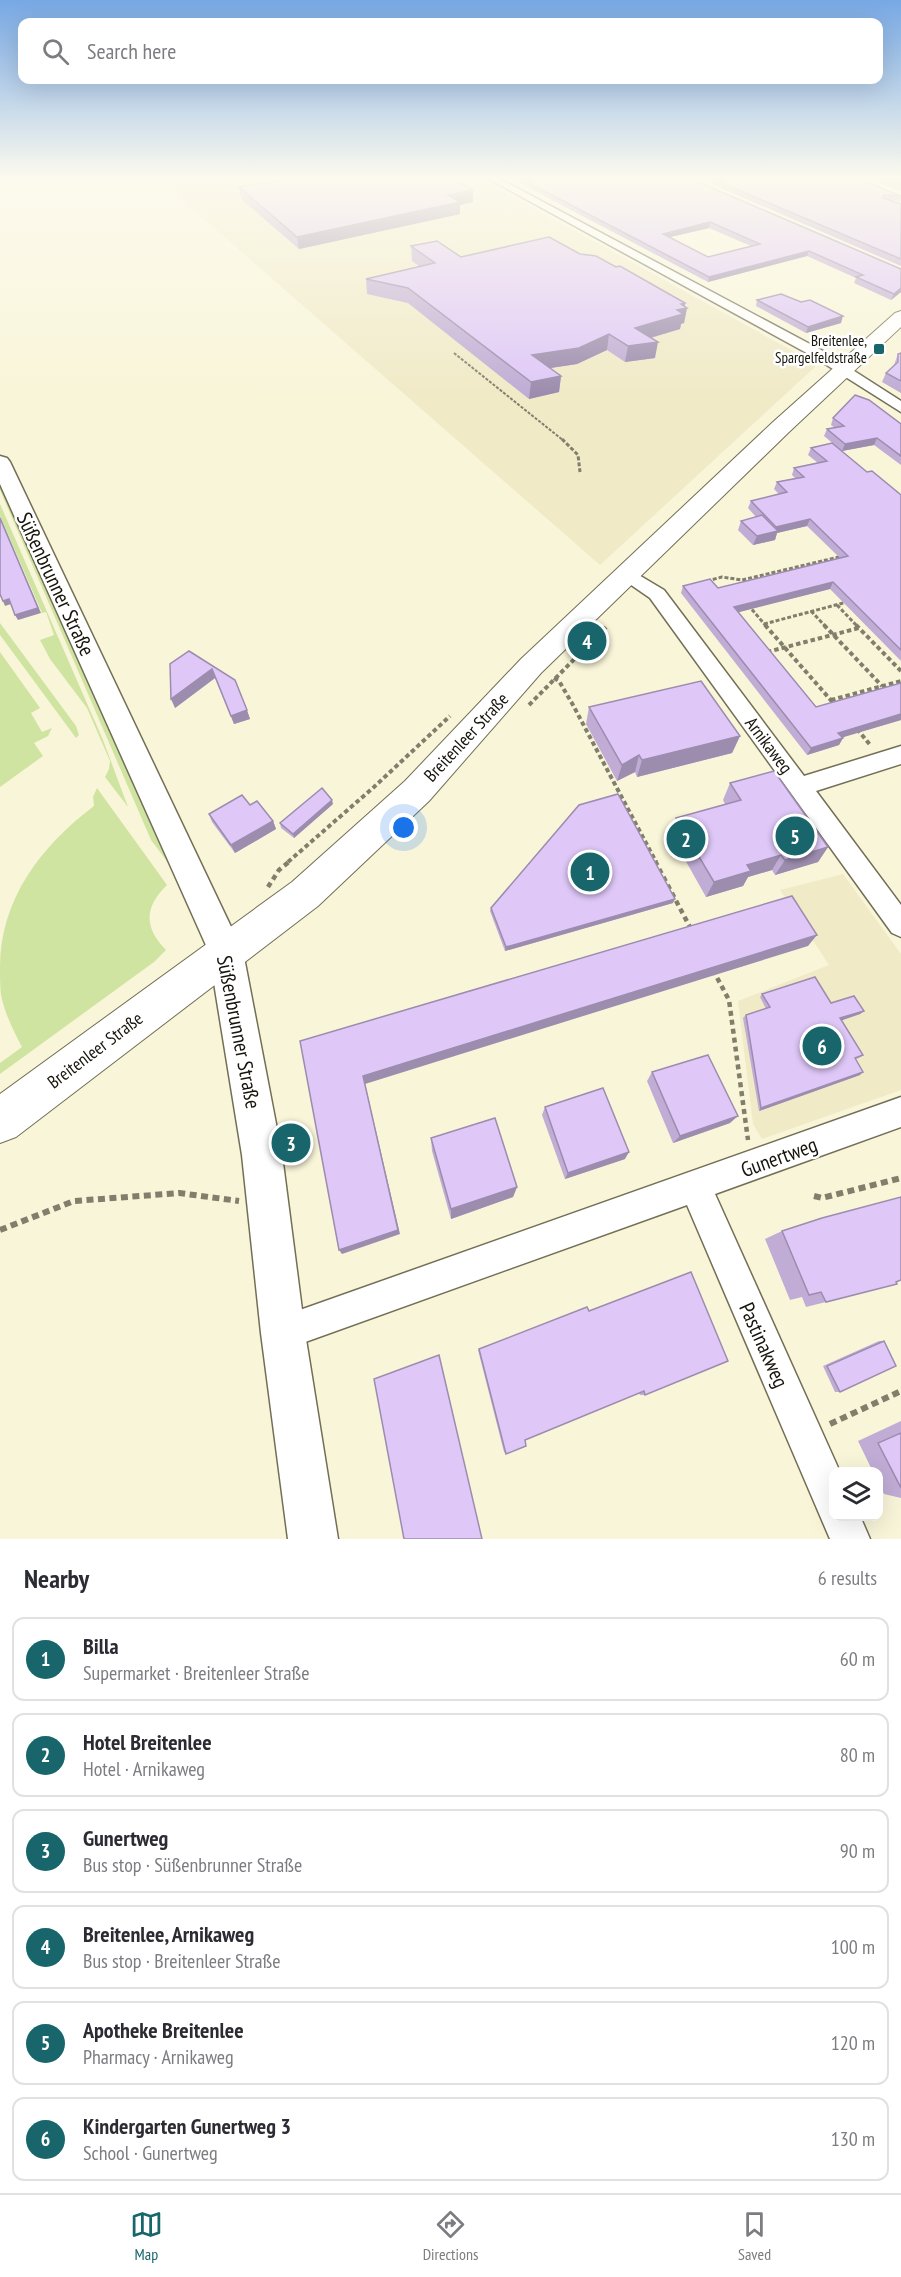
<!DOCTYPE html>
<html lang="en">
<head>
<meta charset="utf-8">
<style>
  :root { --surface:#fff; --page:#f2f2f3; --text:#2b2b33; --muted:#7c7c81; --line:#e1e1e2; --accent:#18666c }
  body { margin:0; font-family:"PT Sans Narrow",sans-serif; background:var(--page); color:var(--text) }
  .controls { position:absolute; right:18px; bottom:18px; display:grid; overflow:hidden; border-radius:12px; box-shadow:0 6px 24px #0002 }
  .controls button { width:54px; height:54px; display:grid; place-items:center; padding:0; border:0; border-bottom:2px solid var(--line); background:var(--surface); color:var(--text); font:30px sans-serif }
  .you { position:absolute; left:404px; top:828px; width:21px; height:21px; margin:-15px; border:4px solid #fff; border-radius:50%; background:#1a73e8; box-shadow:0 0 0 9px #1a73e833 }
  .badge { display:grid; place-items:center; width:39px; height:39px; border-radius:50%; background:var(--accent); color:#fff; font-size:20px; font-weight:700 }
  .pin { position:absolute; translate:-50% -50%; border:3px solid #fff; box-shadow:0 2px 6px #0006 }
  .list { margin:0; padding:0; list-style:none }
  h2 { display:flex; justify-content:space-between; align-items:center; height:78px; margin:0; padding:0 24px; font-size:26px }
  h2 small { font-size:20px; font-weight:400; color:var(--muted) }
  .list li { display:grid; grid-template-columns:39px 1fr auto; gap:18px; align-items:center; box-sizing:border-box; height:84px; margin:0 12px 12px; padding:0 12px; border:2px solid var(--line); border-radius:12px }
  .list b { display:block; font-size:22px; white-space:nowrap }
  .list p { margin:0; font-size:20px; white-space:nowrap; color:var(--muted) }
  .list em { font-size:20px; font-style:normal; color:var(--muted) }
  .icon { flex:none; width:33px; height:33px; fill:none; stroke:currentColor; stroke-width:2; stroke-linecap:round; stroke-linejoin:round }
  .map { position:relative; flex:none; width:901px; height:1539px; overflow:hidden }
  .search { position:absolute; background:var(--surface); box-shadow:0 6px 24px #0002; left:18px; right:18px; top:18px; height:66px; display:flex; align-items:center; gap:15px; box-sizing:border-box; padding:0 21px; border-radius:12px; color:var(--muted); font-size:22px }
  .sheet { height:654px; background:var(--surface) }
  nav { display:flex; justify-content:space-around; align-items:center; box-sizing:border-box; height:84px; border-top:2px solid var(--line); background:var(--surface); font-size:16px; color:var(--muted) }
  nav a { display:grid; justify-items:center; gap:3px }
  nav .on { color:var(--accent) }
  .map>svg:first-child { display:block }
</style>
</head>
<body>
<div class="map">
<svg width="901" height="1539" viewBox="0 0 901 1539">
  <rect width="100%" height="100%" fill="#f9f5d9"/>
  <g fill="#f0eac7">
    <path d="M158 179H481L811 361 815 364V367L600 565Z"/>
    <path d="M843 874 901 954V1090L762 1139 753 1124 738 1001 829 965 780 890Z"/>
  </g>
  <g fill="#d0e4a2">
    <path d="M0 481 188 889 151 840 0 490Z"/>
    <path d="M0 504 103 740 128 807 105 777 109 769 110 761 87 708 50 659 40 640 54 635 46 612 42 613 0 516Z"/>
    <path d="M0 623 76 726 79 735 76 738 0 635Z"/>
    <path d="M0 652 40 708 31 713 42 732 52 728 48 736 34 743 43 756 0 787Z"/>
    <path d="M97 788 167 885C144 907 144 928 166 950L154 962 0 1074V1063L22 1047C13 1030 5 1014 1 995 0 987 0 977 0 968 0 899 41 846 94 806L93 797Z"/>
  </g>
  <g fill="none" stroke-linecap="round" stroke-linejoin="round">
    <defs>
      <g id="minor">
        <path d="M489 179H500L823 351 901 401V412L814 357Z"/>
        <path d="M627 568 664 590 804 776 901 746V764L816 791 901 905V937L892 933 650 598 621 578 618 574 621 570Z"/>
        <path d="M901 1097V1127L715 1194 840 1472H834V1516H860L870 1539H830L687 1205 283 1350 271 1345 266 1333 271 1321 283 1316Z"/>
      </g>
      <path id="tertiary" d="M0 456 7 458 10 462 243 952 282 1155 305 1333 338 1539H288L261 1333 242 1155 209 952 0 484Z"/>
      <path id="secondary" d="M901 311V327L789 432 541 673 429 801 318 906 16 1137 0 1143V1094L292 882 405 781 521 659 773 422 895 313Z"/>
    </defs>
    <use href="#minor" stroke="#736f56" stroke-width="3"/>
    <use href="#tertiary" stroke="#736f56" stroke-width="3"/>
    <use href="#secondary" stroke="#736f56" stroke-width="2"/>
    <path stroke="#817e6c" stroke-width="2" stroke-dasharray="3 1.5" stroke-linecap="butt" d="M454 353 564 441"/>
    <g stroke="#817e6c" stroke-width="3" stroke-dasharray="4 2" stroke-linecap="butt">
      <path d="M562 439 578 455 580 472"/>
      <path d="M707 581 722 577 742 580 843 556"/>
      <path d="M748 605 767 627"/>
      <path d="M837 605 858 627"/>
      <path d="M811 611 826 627"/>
      <path d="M764 624 847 602"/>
    </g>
    <g stroke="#817e6c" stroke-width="4" stroke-dasharray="4.5 3" stroke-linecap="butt">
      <path d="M765 625 836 706"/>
      <path d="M824 625 882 686"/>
      <path d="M856 625 901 671"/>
      <path d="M767 652 859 628"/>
      <path d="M554 678 559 681 573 705 656 862"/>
      <path d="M831 700 901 681"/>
      <path d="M529 705 608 625"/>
      <path d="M857 729 871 746"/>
      <path d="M288 862 374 787 450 716"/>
    </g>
    <g stroke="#817e6c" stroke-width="4.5" stroke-dasharray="5 4" stroke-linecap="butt">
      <path d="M655 861 691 929"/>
      <path d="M268 887 279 870 290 861"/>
      <path d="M713 970 729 1000 748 1140"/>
    </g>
    <g stroke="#817e6c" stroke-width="6" stroke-dasharray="7 4.5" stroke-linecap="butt">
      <path d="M814 1196 822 1198 901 1178"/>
      <path d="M0 1230 74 1201 179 1193 239 1201"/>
      <path d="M830 1424 901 1391"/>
    </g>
    <use href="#minor" fill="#fff" fill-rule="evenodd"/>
    <use href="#tertiary" fill="#fff" fill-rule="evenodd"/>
    <use href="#secondary" fill="#fff" fill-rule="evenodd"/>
  </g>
  <g fill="#c0acd5" fill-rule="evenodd">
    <path d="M512 179H691L901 269V292L891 300 854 283 856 278 807 256 708 282ZM709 228 751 246 708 257 670 237Z"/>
    <path d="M700 179H859L901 196V201L890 200 901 204V266Z"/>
    <path d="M866 179H901V191Z"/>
    <path d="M239 187 473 190V202L460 205V214L299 249 241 199Z"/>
    <path d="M411 246 461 257 580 254 616 267 685 303V306L687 308 684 323 681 324 680 329 651 338 655 358 625 362 607 350 577 364 550 368 561 376 559 392 529 399 408 303 367 294 366 279 419 266 412 261Z"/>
    <path d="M757 300 801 302 841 323 806 333 756 306Z"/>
    <path d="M901 353V393L882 382 886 373 894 365 898 354Z"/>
    <path d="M833 418 901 424V465L874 445 842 451 824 436 827 429 835 428 831 425Z"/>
    <path d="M811 448 867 472 901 495V661L830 589 738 612 816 707 901 720 842 737 843 738 839 745 807 755 681 593 683 586 718 588 840 558 807 526 777 533 775 540 753 545 738 530 741 521 756 517 748 508 751 501 779 494 774 489 777 482 795 478 792 475 794 468 818 463 808 455Z"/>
    <path d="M170 664 235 680 250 719 234 724 215 678 175 708Z"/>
    <path d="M589 707 740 736 732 753 637 777 635 772 617 781 586 724Z"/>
    <path d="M730 783 828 847 818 862 775 875 772 870 748 877 743 886 706 897 670 833 676 818 725 804 723 800Z"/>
    <path d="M333 804 294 838 281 828 280 823Z"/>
    <path d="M250 805 273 821 276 829 235 853 212 822 209 814Z"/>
    <path d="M673 903 505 951 490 911 491 908Z"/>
    <path d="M762 994 831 1003 864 1011 860 1014 842 1020 863 1055 859 1058 856 1059 860 1075 759 1111 743 1018 746 1015 766 1009 760 997Z"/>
    <path d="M652 1072 730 1123 673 1143 647 1081Z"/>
    <path d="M545 1107 625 1159 565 1179 542 1115Z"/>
    <path d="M431 1138 517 1187 513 1197 451 1219 432 1151Z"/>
    <path d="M782 1231 896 1282 897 1284 806 1307 802 1297 790 1300 765 1239Z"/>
    <path d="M691 1272 645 1395H640L639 1393 525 1440 506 1454 504 1452 478 1350 479 1349 589 1311Z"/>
    <path d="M879 1341H884L840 1392H835L823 1366Z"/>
    <path d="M901 1421V1498L884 1494 879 1482V1472H873L858 1441Z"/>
  </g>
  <g fill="#9c8cae">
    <path d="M473 190V202L460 205V214L299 249 297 237 448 195Z"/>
    <path d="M710 222 709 228 662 239 663 234Z"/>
    <path d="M809 251 807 256 708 282 709 277Z"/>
    <path d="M901 288V292L891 300 894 294Z"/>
    <path d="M685 303 684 308H687L684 323 681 324 680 329 632 343 635 328 681 304Z"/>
    <path d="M843 316 841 323 806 333 808 327Z"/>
    <path d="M609 334 607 350 577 364 531 371 532 355Z"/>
    <path d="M658 342 655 358 625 362 628 346Z"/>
    <path d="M561 376 559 392 529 399 531 382Z"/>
    <path d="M877 438 874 445 842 451 845 444Z"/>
    <path d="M0 517 41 613 18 620 15 615Z"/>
    <path d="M810 519 807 526 777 533 775 540 753 545 757 536 775 532 776 527Z"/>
    <path d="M833 582 830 589 732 614 734 607Z"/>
    <path d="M9 599 11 604 5 606 3 601Z"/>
    <path d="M212 669 215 678 175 708 171 699Z"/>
    <path d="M247 710 250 719 234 724 231 716Z"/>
    <path d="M901 714V720L834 740 838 733Z"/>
    <path d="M740 736 732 753 637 777 642 760Z"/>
    <path d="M843 738 839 745 807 755 811 748Z"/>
    <path d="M639 755 635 772 617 781 622 765Z"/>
    <path d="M332 800 333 804 294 838 293 834Z"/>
    <path d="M273 821 276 829 235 853 231 845Z"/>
    <path d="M828 847 818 862 775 875 785 860Z"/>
    <path d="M781 855 772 870 748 877 743 886 706 897 714 882 747 865Z"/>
    <path d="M675 899 673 903 505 951 506 947Z"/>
    <path d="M817 935 808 946 365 1084 400 1234 342 1254 339 1250 363 1076Z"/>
    <path d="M864 1011 860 1014 837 1022 840 1018Z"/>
    <path d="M863 1072 860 1075 759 1111 761 1108Z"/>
    <path d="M738 1116 730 1123 673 1143 680 1136Z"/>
    <path d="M629 1152 625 1159 565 1179 568 1173Z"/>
    <path d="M517 1187 513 1197 451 1219V1209Z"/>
  </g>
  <g fill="#dfc8f8" stroke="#9c8cae" stroke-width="1.5" fill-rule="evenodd">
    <path d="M287 179H453L473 190 448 195 460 202 297 237 239 187Z"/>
    <path d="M521 179H691L901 269V288L894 294 856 277 863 275 809 251 709 277ZM710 222 760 244 708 257 663 234Z"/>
    <path d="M712 179H859L901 196 884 195 883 198 901 204V259Z"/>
    <path d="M882 179H901V185Z"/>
    <path d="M549 237 580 254 596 256 616 267 620 266 685 303 681 304 687 308 677 310 683 314 635 328 658 342 628 346 609 334 579 348 532 355 561 376 531 382 408 288 366 279 435 263 411 246 437 241 461 257Z"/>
    <path d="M781 294 801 302 810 300 843 316 808 327 757 300Z"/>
    <path d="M901 353V381L886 373 898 362V354Z"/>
    <path d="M855 395 869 400 901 424V456L877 438 845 444 827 429 844 426 833 418Z"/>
    <path d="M832 443 867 472 872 471 901 495V650L833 582 734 607 816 707 901 683V714L838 733 843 738 811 748 683 586 710 579 718 588 848 556 810 519 776 527 751 501 787 492 777 482 804 477 794 468 827 461 811 448Z"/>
    <path d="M762 515 778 531 757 536 741 521Z"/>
    <path d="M0 518 38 608 15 615 9 599 3 601 0 594Z"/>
    <path d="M189 651 235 680 247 710 231 716 212 669 171 699 170 664Z"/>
    <path d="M701 681 740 736 642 760 639 755 622 765 589 707Z"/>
    <path d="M774 771 828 847 785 860 781 855 747 865 751 871 714 882 676 818 741 800 730 783Z"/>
    <path d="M322 788 332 800 293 834 280 823Z"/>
    <path d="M618 794 675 899 506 947 491 908 579 805Z"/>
    <path d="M242 795 250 805 257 801 273 821 231 845 209 814Z"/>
    <path d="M792 896 817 935 363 1076 398 1230 339 1250 300 1041Z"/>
    <path d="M815 977 831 1003 854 996 864 1011 840 1018 863 1055 855 1058 863 1072 761 1108 746 1015 770 1007 762 994Z"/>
    <path d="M708 1055 738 1116 680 1136 652 1072Z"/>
    <path d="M603 1088 629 1152 568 1173 545 1107Z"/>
    <path d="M495 1118 517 1187 451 1209 431 1138Z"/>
    <path d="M901 1197V1280L896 1282 897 1284 826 1302 821 1292 809 1295 782 1231 822 1218Z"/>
    <path d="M691 1272 728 1361 645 1395 644 1391 525 1440 526 1446 506 1454 479 1349 587 1307 589 1311Z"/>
    <path d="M884 1341 896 1366 840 1392 827 1366Z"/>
    <path d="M439 1355 482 1539H404L374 1379Z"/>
    <path d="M901 1433V1488L878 1443Z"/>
  </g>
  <linearGradient id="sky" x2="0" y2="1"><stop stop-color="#77a8e4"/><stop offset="0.45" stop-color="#fcfaee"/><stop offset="1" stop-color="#fcfaee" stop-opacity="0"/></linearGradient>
  <rect width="901" height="394" fill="url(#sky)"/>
  <rect fill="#18666c" stroke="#fff" stroke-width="2" x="873" y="343" width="12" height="12" rx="3"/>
  <g text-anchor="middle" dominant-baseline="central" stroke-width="5" stroke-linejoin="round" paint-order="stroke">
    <g font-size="15" fill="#16140b" stroke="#fff" text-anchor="end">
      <text x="867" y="340">Breitenlee,<tspan x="867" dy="17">Spargelfeldstraße</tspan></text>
    </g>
    <g font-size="18" fill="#16140b" stroke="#fff">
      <text transform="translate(466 737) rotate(-47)">Breitenleer Straße</text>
      <text transform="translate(769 745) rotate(53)">Arnikaweg</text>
      <text transform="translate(95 1050) rotate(-37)">Breitenleer Straße</text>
    </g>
    <g font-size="21" fill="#16140b" stroke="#fff">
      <text transform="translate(56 584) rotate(65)">Süßenbrunner Straße</text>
      <text transform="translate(239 1032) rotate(79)">Süßenbrunner Straße</text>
      <text transform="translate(779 1157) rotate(-20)">Gunertweg</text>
      <text transform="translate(764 1345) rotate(66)">Pastinakweg</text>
    </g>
  </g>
</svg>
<div class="controls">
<button><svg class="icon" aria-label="layers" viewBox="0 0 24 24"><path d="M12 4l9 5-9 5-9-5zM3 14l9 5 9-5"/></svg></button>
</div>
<div class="you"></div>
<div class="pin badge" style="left:590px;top:872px">1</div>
<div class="pin badge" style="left:686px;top:839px">2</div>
<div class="pin badge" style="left:291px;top:1143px">3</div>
<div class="pin badge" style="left:587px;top:641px">4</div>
<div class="pin badge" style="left:795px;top:836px">5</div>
<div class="pin badge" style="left:822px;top:1046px">6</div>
<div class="search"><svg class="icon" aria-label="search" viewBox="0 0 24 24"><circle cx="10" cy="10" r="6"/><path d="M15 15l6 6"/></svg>Search here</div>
</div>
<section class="sheet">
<h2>Nearby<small>6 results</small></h2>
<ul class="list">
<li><span class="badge">1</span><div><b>Billa</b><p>Supermarket · Breitenleer Straße</p></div><em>60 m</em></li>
<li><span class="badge">2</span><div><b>Hotel Breitenlee</b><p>Hotel · Arnikaweg</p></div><em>80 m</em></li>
<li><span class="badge">3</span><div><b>Gunertweg</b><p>Bus stop · Süßenbrunner Straße</p></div><em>90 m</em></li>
<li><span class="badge">4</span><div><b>Breitenlee, Arnikaweg</b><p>Bus stop · Breitenleer Straße</p></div><em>100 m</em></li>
<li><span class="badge">5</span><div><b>Apotheke Breitenlee</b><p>Pharmacy · Arnikaweg</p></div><em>120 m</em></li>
<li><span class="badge">6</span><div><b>Kindergarten Gunertweg 3</b><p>School · Gunertweg</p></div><em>130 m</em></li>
</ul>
</section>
<nav>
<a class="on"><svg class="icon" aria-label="map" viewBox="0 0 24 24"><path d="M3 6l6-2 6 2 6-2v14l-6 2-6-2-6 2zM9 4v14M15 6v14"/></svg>Map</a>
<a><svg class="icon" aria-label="directions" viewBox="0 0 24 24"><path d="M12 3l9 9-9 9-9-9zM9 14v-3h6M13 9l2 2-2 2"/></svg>Directions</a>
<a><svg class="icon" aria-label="saved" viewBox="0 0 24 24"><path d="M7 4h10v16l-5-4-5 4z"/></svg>Saved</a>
</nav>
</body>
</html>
